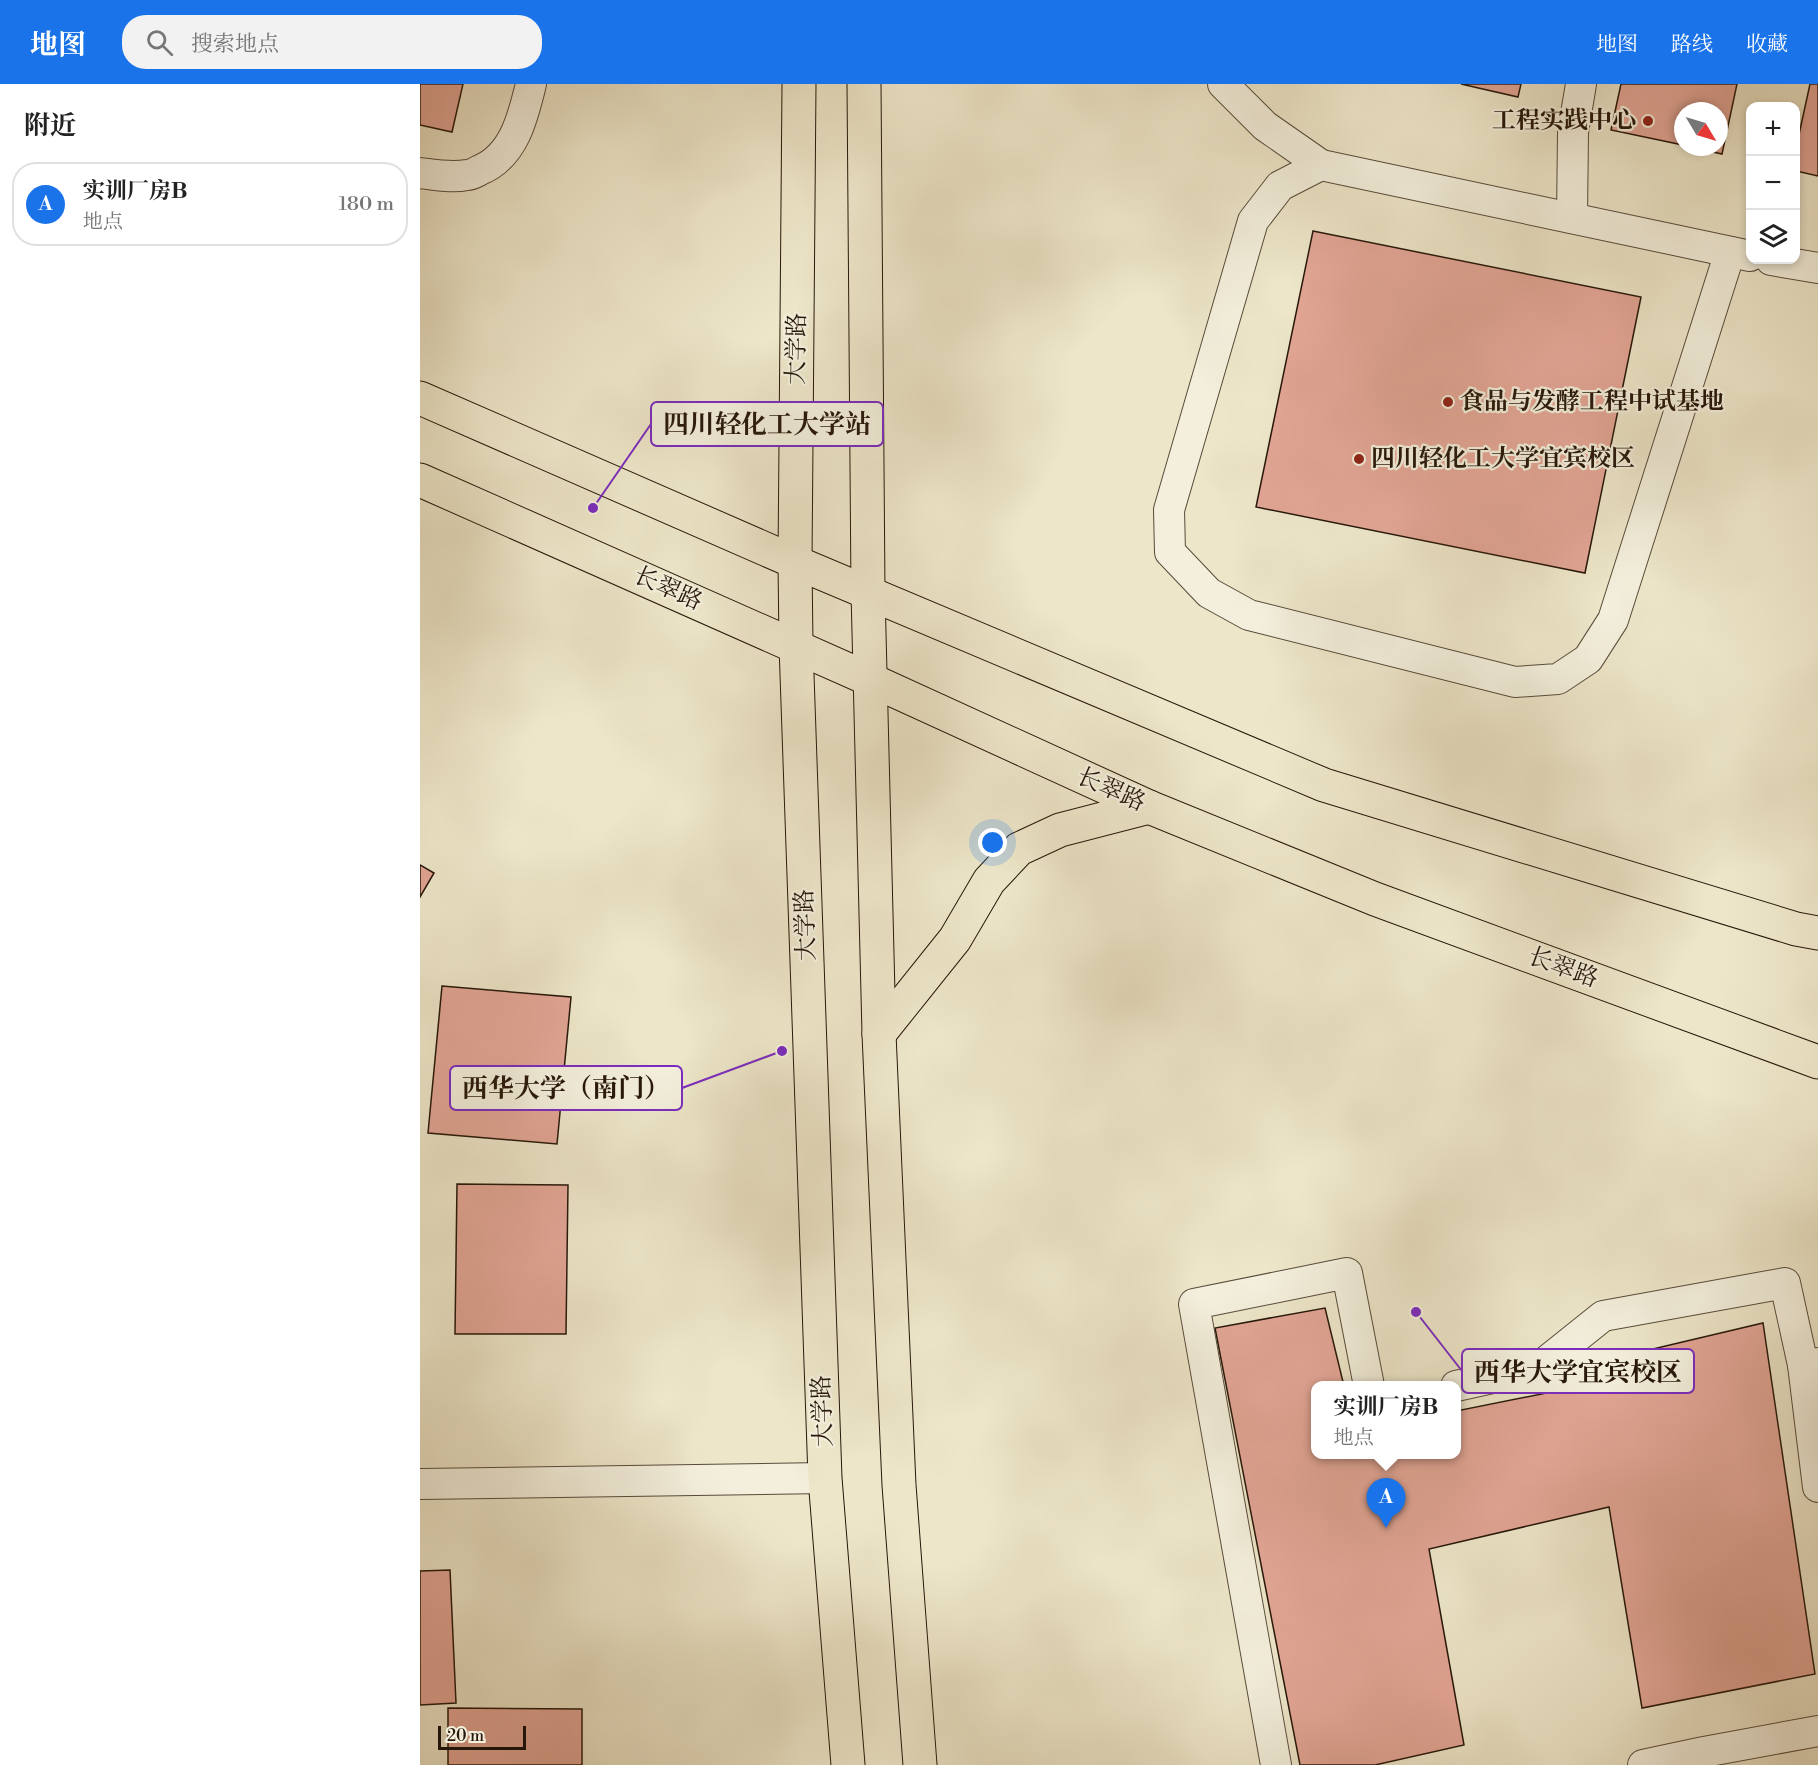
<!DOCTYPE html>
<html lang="zh">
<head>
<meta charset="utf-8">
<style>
  :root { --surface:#fff; --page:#f2f2f2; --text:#222; --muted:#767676; --line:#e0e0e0; --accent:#1a73e8 }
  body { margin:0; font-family:"Libre Bodoni","Noto Serif SC",serif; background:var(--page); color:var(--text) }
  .controls { position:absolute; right:18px; top:18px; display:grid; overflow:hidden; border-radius:12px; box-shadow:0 3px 9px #0003 }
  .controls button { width:54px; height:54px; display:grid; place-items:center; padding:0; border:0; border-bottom:2px solid var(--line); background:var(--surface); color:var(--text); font:30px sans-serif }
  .compass { position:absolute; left:1254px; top:18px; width:54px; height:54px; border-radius:50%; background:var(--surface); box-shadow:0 3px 9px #0003; rotate:128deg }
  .scale { position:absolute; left:18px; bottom:15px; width:88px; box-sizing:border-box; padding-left:6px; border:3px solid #27170a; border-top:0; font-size:16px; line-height:21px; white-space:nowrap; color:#27170a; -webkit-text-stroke:4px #f3efdc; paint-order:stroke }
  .you { position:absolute; left:573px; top:759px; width:21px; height:21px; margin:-15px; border:4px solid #fff; border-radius:50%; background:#1a73e8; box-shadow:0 0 0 9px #1a73e833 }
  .badge { display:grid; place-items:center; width:39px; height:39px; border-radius:50%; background:var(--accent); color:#fff; font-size:20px; font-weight:700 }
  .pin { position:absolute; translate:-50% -50px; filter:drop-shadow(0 2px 3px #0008) }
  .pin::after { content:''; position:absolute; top:32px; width:21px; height:18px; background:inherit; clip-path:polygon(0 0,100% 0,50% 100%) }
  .popup { position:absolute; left:891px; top:1297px; width:150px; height:78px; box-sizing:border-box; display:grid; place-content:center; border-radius:12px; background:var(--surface); filter:drop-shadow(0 2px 4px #0005); font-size:20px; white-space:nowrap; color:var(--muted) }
  .popup b { font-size:22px; color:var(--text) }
  .popup::after { content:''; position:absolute; left:50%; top:100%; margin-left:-12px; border:12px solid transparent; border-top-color:var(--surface) }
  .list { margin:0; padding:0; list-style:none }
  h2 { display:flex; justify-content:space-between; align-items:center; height:78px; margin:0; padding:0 24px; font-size:26px }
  h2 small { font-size:20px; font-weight:400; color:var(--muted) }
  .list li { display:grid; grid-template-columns:39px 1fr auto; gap:18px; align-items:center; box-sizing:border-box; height:84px; margin:0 12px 12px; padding:0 12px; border:2px solid var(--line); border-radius:24px }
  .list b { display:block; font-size:22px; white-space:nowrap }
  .list p { margin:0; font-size:20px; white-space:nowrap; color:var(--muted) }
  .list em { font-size:20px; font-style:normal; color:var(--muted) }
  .icon { flex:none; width:33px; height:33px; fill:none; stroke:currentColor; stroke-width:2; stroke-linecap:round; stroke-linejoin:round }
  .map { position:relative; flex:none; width:1398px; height:1681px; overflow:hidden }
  header { display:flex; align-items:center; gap:36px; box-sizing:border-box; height:84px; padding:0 30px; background:var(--accent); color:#fff }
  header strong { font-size:28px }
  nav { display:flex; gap:33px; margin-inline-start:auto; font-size:21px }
  .search { width:420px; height:54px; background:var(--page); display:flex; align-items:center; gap:15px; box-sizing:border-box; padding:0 21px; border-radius:24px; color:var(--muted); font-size:22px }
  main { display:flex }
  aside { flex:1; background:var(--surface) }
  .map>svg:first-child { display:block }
</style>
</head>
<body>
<header>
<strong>地图</strong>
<div class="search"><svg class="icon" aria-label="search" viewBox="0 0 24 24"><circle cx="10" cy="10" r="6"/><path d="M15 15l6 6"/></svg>搜索地点</div>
<nav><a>地图</a><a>路线</a><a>收藏</a></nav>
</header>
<main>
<aside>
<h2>附近<small></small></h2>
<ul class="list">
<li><span class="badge">A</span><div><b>实训厂房B</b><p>地点</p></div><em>180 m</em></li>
</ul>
</aside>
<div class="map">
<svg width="1398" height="1681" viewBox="0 0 1398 1681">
  <rect width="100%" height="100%" fill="#ede6c9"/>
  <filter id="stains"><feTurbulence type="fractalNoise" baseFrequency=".00333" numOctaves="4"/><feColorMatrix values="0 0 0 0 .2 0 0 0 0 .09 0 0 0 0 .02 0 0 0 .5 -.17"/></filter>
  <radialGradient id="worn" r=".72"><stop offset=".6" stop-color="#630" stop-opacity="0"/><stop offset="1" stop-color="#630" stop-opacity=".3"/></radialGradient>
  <g fill="#e2a595" stroke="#27170a" stroke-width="1.5">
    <path d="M0 0H43L32 48 0 41Z"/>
    <path d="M1041 0H1101L1098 13Z"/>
    <path d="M1201 0H1317L1302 70 1271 63H1299V27H1263V61L1191 46Z"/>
    <path d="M1390 0H1398V92L1376 87V64Z"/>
    <path d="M893 147 1221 213 1165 489 836 423Z"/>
    <path d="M0 781 14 789 0 813Z"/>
    <path d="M22 902 151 913 137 1060 8 1049Z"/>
    <path d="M37 1100 148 1101 146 1250H35Z"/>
    <path d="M905 1224 924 1302H896V1370H1036V1327L1167 1301 1165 1281 1343 1239 1395 1590 1222 1624 1189 1423 1009 1465 1044 1661 955 1681H880L795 1244Z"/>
    <path d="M30 1486 36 1619 0 1621V1487Z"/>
    <path d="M28 1624 162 1625V1681H28Z"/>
  </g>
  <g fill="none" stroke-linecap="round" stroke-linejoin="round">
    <defs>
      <g id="minor">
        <path d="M803 0 845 42 901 81 1330 172"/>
        <path d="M901 81 860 102 833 137 749 426 750 468 789 509 829 531 1095 598 1138 595 1168 575 1193 536 1310 168"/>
        <path d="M0 89C15 91 32 94 47 91 52 91 56 88 60 86 94 72 103 33 111 0"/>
        <path d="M1152 134 1153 48 1161 0"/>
        <path d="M1351 176 1398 184"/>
        <path d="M1383 1281 1398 1403"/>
        <path d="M1036 1302 1118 1284 1183 1232 1365 1199 1383 1281 1398 1279"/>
        <path d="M0 1400 405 1394"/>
        <path d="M856 1681 774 1220 927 1189 949 1302"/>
        <path d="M1223 1681 1284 1668 1398 1647"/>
      </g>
      <g id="major">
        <path d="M379 0 375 478 376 562 405 1394 428 1681"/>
        <path d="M444 0 448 508 459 950 479 1401 500 1681"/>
        <path d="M0 314 375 478 904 701 1376 845 1398 849"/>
        <path d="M0 396 451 596 729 723 955 815 1398 978"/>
        <path d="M459 950 535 855 569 797 599 765 640 746 729 723"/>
      </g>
    </defs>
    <use href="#minor" stroke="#584b3a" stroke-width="32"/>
    <use href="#major" stroke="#27170a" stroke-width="35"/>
    <use href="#minor" stroke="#f3efdc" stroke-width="30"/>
    <use href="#major" stroke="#ede6c9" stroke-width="33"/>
  </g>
  <g fill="#8f2418" stroke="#f3efdc" stroke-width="2">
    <circle cx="1228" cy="37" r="6"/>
    <circle cx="1028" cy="318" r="6"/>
    <circle cx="939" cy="375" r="6"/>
  </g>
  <g text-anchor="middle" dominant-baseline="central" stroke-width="4.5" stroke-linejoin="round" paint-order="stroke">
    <g font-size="24" font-weight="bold" fill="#27170a" stroke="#f3efdc" text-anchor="start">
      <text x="1216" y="37" text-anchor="end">工程实践中心</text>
      <text x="1040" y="318">食品与发酵工程中试基地</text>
      <text x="951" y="375">四川轻化工大学宜宾校区</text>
    </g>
    <g font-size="24" fill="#27170a" stroke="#f3efdc">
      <text transform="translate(377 265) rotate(-89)">大学路</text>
      <text transform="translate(248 505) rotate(24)">长翠路</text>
      <text transform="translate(691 706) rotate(24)">长翠路</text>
      <text transform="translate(386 841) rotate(-92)">大学路</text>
      <text transform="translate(1143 884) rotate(20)">长翠路</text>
      <text transform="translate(403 1327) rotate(-92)">大学路</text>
    </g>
  </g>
  <path fill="none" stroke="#7b2cbf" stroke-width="2" d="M173 424L231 340M362 967L262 1004M996 1228L1042 1287"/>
  <g fill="#7b2cbf" stroke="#f3efdc" stroke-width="2">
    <circle cx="173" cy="424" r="6"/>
    <circle cx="362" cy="967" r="6"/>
    <circle cx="996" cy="1228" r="6"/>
  </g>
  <g fill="#f3efdc" stroke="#7b2cbf" stroke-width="2">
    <rect x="231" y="318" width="232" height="44" rx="6"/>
    <rect x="30" y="982" width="232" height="44" rx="6"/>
    <rect x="1042" y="1265" width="232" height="44" rx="6"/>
  </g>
  <g font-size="26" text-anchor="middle" font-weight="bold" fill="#27170a">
    <text x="347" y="349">四川轻化工大学站</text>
    <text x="146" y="1013">西华大学（南门）</text>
    <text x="1158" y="1297">西华大学宜宾校区</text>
  </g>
  <rect width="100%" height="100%" filter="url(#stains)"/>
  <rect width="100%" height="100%" fill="url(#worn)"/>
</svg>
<div class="controls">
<button>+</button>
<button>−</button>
<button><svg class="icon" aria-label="layers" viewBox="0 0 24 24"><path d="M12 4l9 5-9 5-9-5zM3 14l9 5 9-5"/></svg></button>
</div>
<svg class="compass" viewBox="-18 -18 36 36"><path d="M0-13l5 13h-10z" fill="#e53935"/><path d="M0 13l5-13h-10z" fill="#767676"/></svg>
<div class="scale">20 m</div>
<div class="you"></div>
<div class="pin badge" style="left:966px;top:1444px">A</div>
<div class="popup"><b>实训厂房B</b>地点</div>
</div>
</main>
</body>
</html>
